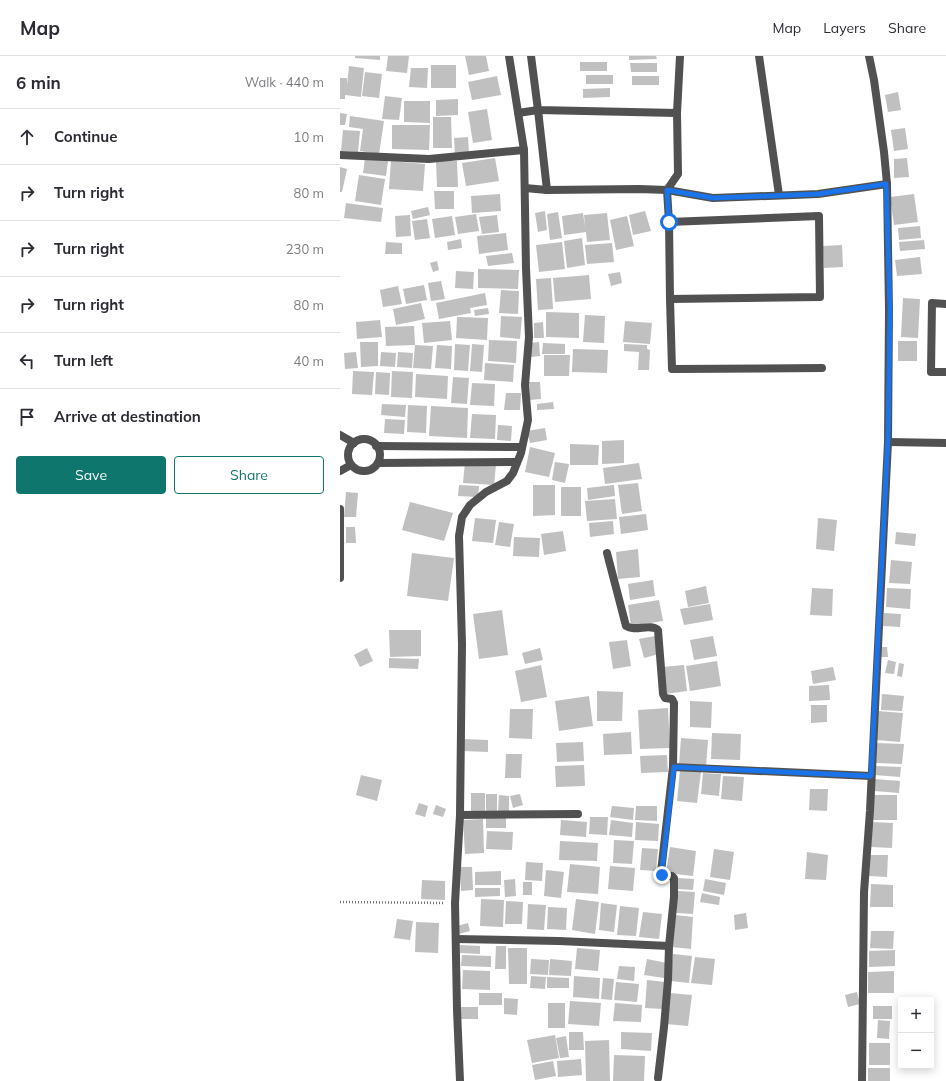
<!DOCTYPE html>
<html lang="en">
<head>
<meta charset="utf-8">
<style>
  :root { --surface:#fff; --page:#f2f2f3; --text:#2b2b33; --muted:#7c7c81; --line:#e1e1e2; --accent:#0f766e }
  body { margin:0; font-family:Mulish,sans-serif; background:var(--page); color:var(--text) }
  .controls { position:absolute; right:12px; bottom:12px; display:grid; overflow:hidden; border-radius:4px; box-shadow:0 2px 10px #0003 }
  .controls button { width:36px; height:36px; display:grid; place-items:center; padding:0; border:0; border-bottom:1px solid var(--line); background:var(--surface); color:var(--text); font:20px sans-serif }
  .stop { position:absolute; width:12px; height:12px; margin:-9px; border:3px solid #1a73e8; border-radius:50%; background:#fff }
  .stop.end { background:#1a73e8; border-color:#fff; box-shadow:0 1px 4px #0008 }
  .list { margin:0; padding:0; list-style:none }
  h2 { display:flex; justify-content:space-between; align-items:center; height:52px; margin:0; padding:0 16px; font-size:17px }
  h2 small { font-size:13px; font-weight:400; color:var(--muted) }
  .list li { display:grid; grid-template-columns:26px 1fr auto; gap:12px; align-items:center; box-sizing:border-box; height:56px; padding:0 16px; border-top:1px solid var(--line) }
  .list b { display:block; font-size:15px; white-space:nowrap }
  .list em { font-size:13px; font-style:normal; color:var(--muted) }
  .actions { display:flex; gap:8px; padding:12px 16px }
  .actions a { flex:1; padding:9px 0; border:1px solid var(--accent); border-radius:4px; text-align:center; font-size:14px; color:var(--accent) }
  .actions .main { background:var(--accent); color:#fff }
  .icon { flex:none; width:22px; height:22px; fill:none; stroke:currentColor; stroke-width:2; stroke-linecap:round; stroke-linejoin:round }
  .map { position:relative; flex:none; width:606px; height:1025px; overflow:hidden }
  header { display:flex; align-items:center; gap:24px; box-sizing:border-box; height:56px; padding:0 20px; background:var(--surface); border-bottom:1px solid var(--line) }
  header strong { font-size:19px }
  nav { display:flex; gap:22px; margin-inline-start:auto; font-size:14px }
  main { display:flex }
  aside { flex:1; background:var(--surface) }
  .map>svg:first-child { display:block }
</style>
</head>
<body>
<header>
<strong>Map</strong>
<nav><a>Map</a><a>Layers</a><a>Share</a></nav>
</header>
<main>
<aside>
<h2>6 min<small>Walk · 440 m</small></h2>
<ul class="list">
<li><svg class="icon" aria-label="ahead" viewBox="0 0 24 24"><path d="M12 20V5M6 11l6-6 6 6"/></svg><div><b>Continue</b></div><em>10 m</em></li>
<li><svg class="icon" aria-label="right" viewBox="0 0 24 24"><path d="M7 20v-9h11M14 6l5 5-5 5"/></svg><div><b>Turn right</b></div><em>80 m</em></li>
<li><svg class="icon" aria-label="right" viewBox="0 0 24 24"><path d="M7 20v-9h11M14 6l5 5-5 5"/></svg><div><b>Turn right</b></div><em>230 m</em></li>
<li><svg class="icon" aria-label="right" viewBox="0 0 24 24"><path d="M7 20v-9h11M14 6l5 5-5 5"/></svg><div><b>Turn right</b></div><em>80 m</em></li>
<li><svg class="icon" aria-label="left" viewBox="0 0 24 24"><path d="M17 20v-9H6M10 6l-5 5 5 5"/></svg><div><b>Turn left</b></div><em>40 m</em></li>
<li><svg class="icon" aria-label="arrive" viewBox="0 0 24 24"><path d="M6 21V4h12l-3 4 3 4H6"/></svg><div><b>Arrive at destination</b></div></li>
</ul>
<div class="actions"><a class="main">Save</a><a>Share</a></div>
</aside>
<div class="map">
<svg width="606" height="1025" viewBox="0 0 606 1025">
  <rect width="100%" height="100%" fill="#fff"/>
  <g fill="#c0c0c0">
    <path d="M15 0H40V4L15 2Z"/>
    <path d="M48 0H69L67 17 46 15Z"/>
    <path d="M125 0H146L149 15 129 19Z"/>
    <path d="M289 0H316L317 3 289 4Z"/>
    <rect x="240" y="6" width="27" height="9"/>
    <path d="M290 7H317V16H291Z"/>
    <rect x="91" y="9" width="25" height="23"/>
    <path d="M9 10 24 12 21 41 5 39V43H0V22H7V29Z"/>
    <path d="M71 12H88L87 32 69 31Z"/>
    <path d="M25 16 42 18 39 42 22 40Z"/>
    <rect x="246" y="19" width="27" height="9"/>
    <path d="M157 20 161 39 132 44 128 26Z"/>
    <rect x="292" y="20" width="27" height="9"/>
    <path d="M270 32V41L243 42V33Z"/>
    <path d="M558 36 561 54 548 56 545 39Z"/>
    <path d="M45 40 62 42 59 64 42 63Z"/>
    <path d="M118 43V59L96 60V44Z"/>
    <path d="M64 45H90V67L64 66Z"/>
    <path d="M147 53 152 84 133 87 128 56Z"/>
    <path d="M0 57 7 58 5 69H0Z"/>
    <path d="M10 60 44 65 39 98 20 95 23 73 9 71Z"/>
    <path d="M93 61H111L112 92H93Z"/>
    <path d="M52 69H90L89 94 52 93Z"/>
    <path d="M565 72 568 93 554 95 551 74Z"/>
    <path d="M3 74 20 75 18 96 1 95Z"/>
    <path d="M128 81 129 98 115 99 114 82Z"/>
    <path d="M25 102 48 105 46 120 23 117Z"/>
    <path d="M155 102 159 125 126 130 122 107Z"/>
    <path d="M567 102 569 121 554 122V103Z"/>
    <path d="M51 105 85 108 83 135 49 133Z"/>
    <path d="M96 105H117L118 131H97Z"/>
    <path d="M0 111 7 113 2 136H0Z"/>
    <path d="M19 119 45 123 41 149 15 145Z"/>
    <path d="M94 135H114V153H95Z"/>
    <path d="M160 138 161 155 132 157 131 140Z"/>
    <path d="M574 138 578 166 554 169 550 141Z"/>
    <path d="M6 147 43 152 41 166 4 162Z"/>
    <path d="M88 151 90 159 73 163 71 155Z"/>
    <path d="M205 155 207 174 198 176 195 157Z"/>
    <path d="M305 155 311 175 293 179 289 159Z"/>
    <path d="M218 156 222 182 210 184 207 158Z"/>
    <path d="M243 157 245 171 244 159 267 157 270 184 247 186 246 176 224 179 222 160Z"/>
    <path d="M136 158 139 175 118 178 115 161Z"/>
    <path d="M70 159 71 180 56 181 55 160Z"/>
    <path d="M157 159 159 176 142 178 139 161Z"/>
    <path d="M112 160 115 179 95 182 92 163Z"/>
    <path d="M287 160 294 190 276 194 270 164Z"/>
    <path d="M87 163 90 182 75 184 72 165Z"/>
    <path d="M580 170 581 182 559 184 558 172Z"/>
    <path d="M166 177 168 194 139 198 137 180Z"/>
    <path d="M242 182 245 209 227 212 224 185Z"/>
    <path d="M121 183 122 192 108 194 107 186Z"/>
    <path d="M584 184 585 193 560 195 559 186Z"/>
    <path d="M46 186 62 187V198H45Z"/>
    <path d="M222 186 225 213 199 216 196 189Z"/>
    <path d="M272 187 274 206 247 208 245 189Z"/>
    <path d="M502 189 503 211 484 212 483 190Z"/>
    <path d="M172 197 174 207 148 210 146 200Z"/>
    <path d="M580 201 582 218 557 220 555 204Z"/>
    <path d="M97 205 99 214 93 216 90 207Z"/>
    <path d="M138 213 179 214 178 233 138 232Z"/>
    <path d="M116 215 134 216 133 233 115 232Z"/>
    <path d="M280 216 282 227 271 230 268 218Z"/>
    <path d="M249 219 251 243 215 246 213 222Z"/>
    <path d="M211 222 213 253 198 254 196 223Z"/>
    <path d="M101 225 105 243 91 245 88 227Z"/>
    <path d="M84 229 87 244 66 248 63 233Z"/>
    <path d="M58 230 62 248 43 251 40 234Z"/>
    <path d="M161 234 179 235 178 258 159 257Z"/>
    <path d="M145 237 147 249 130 252 131 257 99 263 96 247Z"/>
    <path d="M563 242 580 243 578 282 561 281Z"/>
    <path d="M81 247 85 263 56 269 53 253Z"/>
    <path d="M148 252 149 258 135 260 134 254Z"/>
    <path d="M206 256 239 257V282L206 281Z"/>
    <path d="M245 259 265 260 264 287 243 286Z"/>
    <path d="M161 260 182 261 180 283 160 281Z"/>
    <path d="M117 261 148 262 147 284 116 282Z"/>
    <path d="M40 264 42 281 17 283 16 266Z"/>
    <path d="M110 265 112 284 84 287 82 267Z"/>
    <path d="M285 265 312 267 310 288 283 286Z"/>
    <path d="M203 266 204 282H194V267Z"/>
    <path d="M74 270 75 289 46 290 45 271Z"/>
    <path d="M149 284 177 285 176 307 148 305Z"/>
    <rect x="558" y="285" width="19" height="20"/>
    <path d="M20 286H38V310L21 311Z"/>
    <path d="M199 286 200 300 191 301 190 287Z"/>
    <path d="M203 287 225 288V298H202Z"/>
    <path d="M115 288 130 289 128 315 114 314Z"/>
    <path d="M132 288 144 289 142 316 130 315Z"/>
    <path d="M284 288 307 289V293L310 294 309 314H298L299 296 284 295Z"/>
    <path d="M75 289 93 290 91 313 73 312Z"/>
    <path d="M97 289 112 290 111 313 95 312Z"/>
    <path d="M233 293 268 294 267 317 232 316Z"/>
    <path d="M16 296 18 312 5 313 4 297Z"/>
    <path d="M41 296 56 297 55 311 40 310Z"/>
    <path d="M58 296 73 297 72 312 57 311Z"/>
    <path d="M204 299H230L229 320H204Z"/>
    <path d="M145 307 174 309 173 326 144 324Z"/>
    <path d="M13 315 34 316 32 339 12 338Z"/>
    <path d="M52 315 73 316 72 342 51 341Z"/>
    <path d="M36 316 50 317 49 339 35 338Z"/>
    <path d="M76 318 108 320 107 343 75 341Z"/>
    <path d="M113 321 129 322 127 348 111 347Z"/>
    <path d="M189 326H200L201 343 190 344Z"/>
    <path d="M132 327 155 328 154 350 130 349Z"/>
    <path d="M166 337H181L180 354H164Z"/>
    <path d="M213 346 214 353 197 354V348Z"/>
    <path d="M42 348 66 349 65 361 41 359Z"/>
    <path d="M68 349 87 350 86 377 67 376Z"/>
    <path d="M91 350 128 352 127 382 89 380Z"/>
    <path d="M132 358 156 359 155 383 130 382Z"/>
    <path d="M45 363 65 364 64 378 44 377Z"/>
    <path d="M158 369 172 370 171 385 157 384Z"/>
    <path d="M205 372 207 384 190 387 187 375Z"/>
    <path d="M284 384V407L262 408V385Z"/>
    <path d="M230 388 259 389 258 409H230Z"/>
    <path d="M190 391 215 397 209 421 185 416Z"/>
    <path d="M125 406 156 409 154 429 123 427Z"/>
    <path d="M215 406 229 408 225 427 212 424Z"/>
    <path d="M299 407 302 423 265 428 263 412Z"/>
    <path d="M298 427 302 455 282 458 278 429Z"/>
    <path d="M119 429 139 430 138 441 118 440Z"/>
    <path d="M193 429H215V459L193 460Z"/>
    <path d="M274 429 275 440 248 444 247 432Z"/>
    <rect x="221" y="431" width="20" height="29"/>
    <path d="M6 436 18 437 16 461H4Z"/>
    <path d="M275 443 277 463 247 465 245 445Z"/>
    <path d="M70 446 113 457 104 485 62 474Z"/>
    <path d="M306 458 308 474 281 478 279 461Z"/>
    <path d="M135 462 156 464 153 487 132 485Z"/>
    <path d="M478 462 497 464 494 495 476 493Z"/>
    <path d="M273 465 274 478 250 481 249 467Z"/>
    <path d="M159 466 174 468 170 491 155 489Z"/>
    <path d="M6 471H15L16 487H6Z"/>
    <path d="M223 475 226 495 204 499 201 478Z"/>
    <path d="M556 476 576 478 575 490 555 488Z"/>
    <path d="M174 481 200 482 199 501 173 500Z"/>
    <path d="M298 493 300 521 278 523 276 496Z"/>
    <path d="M72 497 114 502 108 545 67 540Z"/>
    <path d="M551 504 572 506 570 528 549 527Z"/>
    <path d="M313 524 315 540 290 544 288 528Z"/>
    <path d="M366 530 369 547 348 551 345 535Z"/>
    <path d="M472 532 493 533 492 560 470 559Z"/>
    <path d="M547 532 571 533 570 553 546 551Z"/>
    <path d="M319 544 323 565 291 570 288 549Z"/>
    <path d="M370 548 373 564 344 569 340 553Z"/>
    <path d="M162 554 168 599 139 603 133 558Z"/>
    <path d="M544 557 561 558 560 571 543 570Z"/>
    <path d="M49 574H81V600L50 601Z"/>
    <path d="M315 580 319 598 304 602 299 583Z"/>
    <path d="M373 580 377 600 354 604 350 584Z"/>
    <path d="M287 584 291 610 273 613 269 586Z"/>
    <path d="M539 591H547L548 601H539Z"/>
    <path d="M27 592 33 605 20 611 14 599Z"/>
    <path d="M200 592 203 604 185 608 182 597Z"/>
    <path d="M49 602 79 603 78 613 49 612Z"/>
    <path d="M548 604 556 606 554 618 545 617Z"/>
    <path d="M377 605 381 630 350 635 346 610Z"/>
    <path d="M559 607 564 608 562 621 557 620Z"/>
    <path d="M201 609 207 641 181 646 175 615Z"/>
    <path d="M344 609 347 635 325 638 322 611Z"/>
    <path d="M493 611 496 624 473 628 471 615Z"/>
    <path d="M489 629 490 644 469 645V630Z"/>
    <path d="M257 635 283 636 282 665H257Z"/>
    <path d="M542 638 564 640 562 655 541 654Z"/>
    <path d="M249 640 253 670 219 675 215 645Z"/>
    <path d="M350 645 372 646 371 672 350 671Z"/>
    <path d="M471 649H487V666L471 667Z"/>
    <path d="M328 652 330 692 300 693 298 654Z"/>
    <path d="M170 653H193L192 683 169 682Z"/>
    <path d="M538 655 563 657 560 686 536 684Z"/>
    <path d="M291 676 292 698 264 699 263 678Z"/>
    <path d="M372 677 401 678 400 704 371 703Z"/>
    <path d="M341 682 368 684 366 711 339 709Z"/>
    <path d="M123 683 148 684V696L122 695Z"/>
    <path d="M243 686 244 705 217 706 216 687Z"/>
    <path d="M536 687 564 688 562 708 535 707Z"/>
    <path d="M166 698H182L181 722H165Z"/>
    <path d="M327 699 328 716 301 717 300 700Z"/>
    <path d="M244 709 245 730 216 731 215 710Z"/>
    <path d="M535 710 561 711 560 721 534 719Z"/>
    <path d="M340 714 361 716 357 747 337 745Z"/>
    <path d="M363 717 381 718 379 740 361 738Z"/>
    <path d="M21 719 42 724 37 745 16 739Z"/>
    <path d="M383 720 404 721 402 745 381 743Z"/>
    <path d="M535 723 560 725 559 737 534 735Z"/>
    <path d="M470 733H488L487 755 469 754Z"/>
    <rect x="131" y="737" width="14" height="20"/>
    <rect x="146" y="738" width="11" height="19"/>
    <path d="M180 738 183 749 173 752 170 740Z"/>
    <path d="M159 739 169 740V756H158Z"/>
    <path d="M534 739H557V764H533Z"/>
    <path d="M79 747 88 750 85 761 75 758Z"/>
    <path d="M96 749 106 753 103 761 93 758Z"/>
    <path d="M272 750 294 752 293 764 270 761Z"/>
    <path d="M296 750H317V765L295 764Z"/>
    <path d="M166 761V772H146V762Z"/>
    <path d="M250 761H268L267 779 249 778Z"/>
    <path d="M143 763 144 797 125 798 123 764Z"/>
    <path d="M221 764 247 766 246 781 220 779Z"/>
    <path d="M271 764 293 767 292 781 269 779Z"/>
    <path d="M296 766 319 768 318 785 295 784Z"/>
    <path d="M532 766 553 767 552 792 531 791Z"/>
    <path d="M147 775 173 776 172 794 146 793Z"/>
    <path d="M274 784 294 785 292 808 273 807Z"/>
    <path d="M220 785 258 787 257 805 219 804Z"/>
    <path d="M330 791 356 795 353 820 326 817Z"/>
    <path d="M302 792 318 793 316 815 300 814Z"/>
    <path d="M374 793 394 796 390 824 370 821Z"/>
    <path d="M467 796 488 799 486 824 465 823Z"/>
    <path d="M530 799H548L547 821 529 820Z"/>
    <path d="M186 806 203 807 202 825 185 824Z"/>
    <path d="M230 808 260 811 258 838 227 836Z"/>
    <path d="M270 810 295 812 293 835 268 833Z"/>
    <path d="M120 811H132L133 834 121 835Z"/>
    <path d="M206 814 224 816 221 842 204 840Z"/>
    <path d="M161 815V829H135V816Z"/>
    <path d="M338 822 354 823 353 834 337 833Z"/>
    <path d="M175 823 176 840 165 841 164 824Z"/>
    <path d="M365 823 386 827 384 839 363 835Z"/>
    <path d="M82 824 105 825V844L81 843Z"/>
    <rect x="183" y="826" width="9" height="13"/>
    <path d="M531 828 553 829V851H530Z"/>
    <path d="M135 832H160V840L135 841Z"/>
    <path d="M338 835 355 836 353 858 336 857Z"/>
    <path d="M362 837 380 841 379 849 360 846Z"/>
    <path d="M141 843 164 844 163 871 140 870Z"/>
    <path d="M236 843 259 846 255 878 232 874Z"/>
    <path d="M166 845 183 846 182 868H165Z"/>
    <path d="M261 847 277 849 274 876 259 874Z"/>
    <path d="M188 848 206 849 204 874 187 873Z"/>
    <path d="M280 850 299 852 296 880 277 879Z"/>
    <path d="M208 851 227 852 226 874 207 873Z"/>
    <path d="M303 856 322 858 319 883 299 881Z"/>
    <path d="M406 857 408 872 395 874 394 859Z"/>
    <path d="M335 859 353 861 351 893 332 891Z"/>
    <path d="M57 863 73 865 70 884 54 882Z"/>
    <path d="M76 866 99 867 98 897 75 896Z"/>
    <path d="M128 867 130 875 119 878 117 870Z"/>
    <path d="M531 875H554L553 893 530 892Z"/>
    <path d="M120 889 140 890V898L120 897Z"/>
    <path d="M156 890H166V913H155Z"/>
    <path d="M168 892H187V928H169Z"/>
    <path d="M237 892 260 894 258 915 235 913Z"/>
    <path d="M555 894V910L529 911V895Z"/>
    <path d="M333 898 352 900 349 927 330 925Z"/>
    <path d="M122 899 151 900V911L121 910Z"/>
    <path d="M355 901 375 903 372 929 351 927Z"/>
    <path d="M191 903 209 904 208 919 190 918Z"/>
    <path d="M210 903 232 905 231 920 209 919Z"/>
    <path d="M307 903 327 907 324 922 304 919Z"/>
    <path d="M279 910 295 911 294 925 277 923Z"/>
    <path d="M123 914 150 915V934L122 933Z"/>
    <path d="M554 915V937H528V916Z"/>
    <path d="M191 920 206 921 205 933 190 932Z"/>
    <path d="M234 920 260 922 259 943 233 941Z"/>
    <path d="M207 921 229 922V932H207Z"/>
    <path d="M263 922 274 923 272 944 261 943Z"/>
    <path d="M307 924 325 926 323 953 305 952Z"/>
    <path d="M276 926 299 928 297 946 274 944Z"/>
    <path d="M517 936 520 948 508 951 505 939Z"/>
    <rect x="139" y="937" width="23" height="12"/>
    <path d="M330 937 352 939 348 970 326 968Z"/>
    <path d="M164 942 178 943 177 959 164 958Z"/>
    <path d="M230 945 261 947 259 970 228 968Z"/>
    <rect x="208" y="947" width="17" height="25"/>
    <path d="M275 947 302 949 301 966 273 965Z"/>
    <rect x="533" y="950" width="19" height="13"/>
    <rect x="120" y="951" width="18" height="12"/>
    <path d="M538 964 550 965 549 983 537 982Z"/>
    <path d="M229 976H243L244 994H229Z"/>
    <path d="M281 976 312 977 311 995 281 993Z"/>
    <path d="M215 979 219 1002 192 1007 187 984Z"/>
    <path d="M226 980 229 1001 220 1002 216 982Z"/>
    <path d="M269 984 270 1025H246L245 985Z"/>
    <rect x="529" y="987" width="21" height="22"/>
    <path d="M274 999 305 1000 304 1025H273Z"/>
    <path d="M241 1003 242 1019 218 1021 217 1005Z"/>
    <path d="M213 1005 216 1020 195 1024 192 1009Z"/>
    <rect x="528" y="1012" width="22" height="13"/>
  </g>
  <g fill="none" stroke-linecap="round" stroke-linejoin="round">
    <path stroke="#737373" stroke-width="2.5" stroke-dasharray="1 2" stroke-linecap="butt" d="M0 846 103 847"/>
    <g stroke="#515151" stroke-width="8">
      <path d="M191 0 198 54 337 57 338 118 327 134 329 166 330 243"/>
      <path d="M419 0 439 139"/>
      <path d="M178 57 198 54 207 134"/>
      <path d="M337 57 340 0"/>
      <path d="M0 99 89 103 184 94"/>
      <path d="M185 132 207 134 299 133 327 134 373 142 478 138 547 128"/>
      <path d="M329 166 479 160 480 241 330 243 332 313 482 312"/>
      <path d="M606 248 592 247 591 316H606"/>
      <path d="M0 379 14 387"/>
      <circle cx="24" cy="399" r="16"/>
      <path d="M548 386 606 387"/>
      <path d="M36 390 182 391"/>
      <path d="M38 407 177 406"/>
      <path d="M0 415 11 409"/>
      <path d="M0 453V522"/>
      <path d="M267 497 286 570C295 576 311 567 318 574L323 638 325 642 332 643 334 647 333 711 321 816 323 820H332L334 822V841L329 890 328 924 324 971 318 1022"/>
      <path d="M333 711 531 720"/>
      <path d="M120 759 238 758"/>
      <path d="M117 883 219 885 329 890"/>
      <path d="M120 1025 117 954 115 847 120 759 122 588 119 480 122 461 130 449 146 436 167 425 173 417 181 397 188 364 185 329 189 281 186 212 184 94 169 0"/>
      <path d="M522 1025 524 836 530 755 548 386 549 254 547 128 544 96 534 24 529 0"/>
    </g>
  </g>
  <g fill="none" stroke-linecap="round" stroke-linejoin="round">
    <path stroke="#1a73e8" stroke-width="5" d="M322 819V814L334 711 531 720 548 380 550 254 546 128 478 138 373 142 327 134 329 166"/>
  </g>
</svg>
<div class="controls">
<button>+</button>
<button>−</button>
</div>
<div class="stop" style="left:329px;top:166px"></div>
<div class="stop end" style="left:322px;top:819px"></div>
</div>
</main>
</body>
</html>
